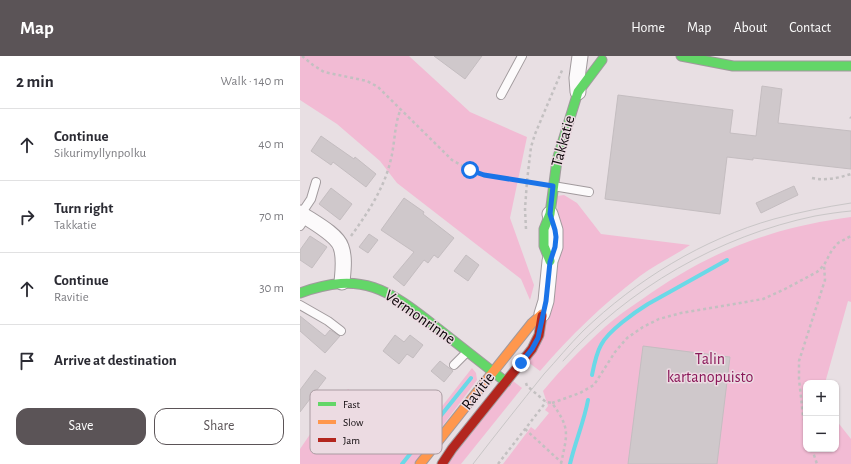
<!DOCTYPE html>
<html lang="en">
<head>
<meta charset="utf-8">
<style>
  :root { --surface:#fff; --page:#f7f7f7; --text:#2b2b33; --muted:#7c7c81; --line:#e1e1e2; --accent:#5b5457 }
  body { margin:0; font-family:"Alegreya Sans",sans-serif; background:var(--page); color:var(--text) }
  .controls { position:absolute; right:12px; bottom:12px; display:grid; overflow:hidden; border-radius:8px; box-shadow:0 1px 3px #0004 }
  .controls button { width:36px; height:36px; display:grid; place-items:center; padding:0; border:0; border-bottom:1px solid var(--line); background:var(--surface); color:var(--text); font:20px sans-serif }
  .stop { position:absolute; width:12px; height:12px; margin:-9px; border:3px solid #1a73e8; border-radius:50%; background:#fff }
  .stop.end { background:#1a73e8; border-color:#fff; box-shadow:0 1px 4px #0008 }
  .list { margin:0; padding:0; list-style:none }
  h2 { display:flex; justify-content:space-between; align-items:center; height:52px; margin:0; padding:0 16px; font-size:17px }
  h2 small { font-size:13px; font-weight:400; color:var(--muted) }
  .list li { display:grid; grid-template-columns:26px 1fr auto; gap:12px; align-items:center; box-sizing:border-box; height:72px; padding:0 16px; border-top:1px solid var(--line) }
  .list b { display:block; font-size:15px; white-space:nowrap }
  .list p { margin:0; font-size:13px; white-space:nowrap; color:var(--muted) }
  .list em { font-size:13px; font-style:normal; color:var(--muted) }
  .actions { display:flex; gap:8px; padding:12px 16px }
  .actions a { flex:1; padding:9px 0; border:1px solid var(--accent); border-radius:12px; text-align:center; font-size:14px; color:var(--accent) }
  .actions .main { background:var(--accent); color:#fff }
  .icon { flex:none; width:22px; height:22px; fill:none; stroke:currentColor; stroke-width:2; stroke-linecap:round; stroke-linejoin:round }
  .map { position:relative; flex:none; width:551px; height:408px; overflow:hidden }
  header { display:flex; align-items:center; gap:24px; box-sizing:border-box; height:56px; padding:0 20px; background:var(--accent); color:#fff }
  header strong { font-size:19px }
  nav { display:flex; gap:22px; margin-inline-start:auto; font-size:14px }
  main { display:flex }
  aside { flex:1; background:var(--surface) }
  .map>svg:first-child { display:block }
</style>
</head>
<body>
<header>
<strong>Map</strong>
<nav><a>Home</a><a>Map</a><a>About</a><a>Contact</a></nav>
</header>
<main>
<aside>
<h2>2 min<small>Walk · 140 m</small></h2>
<ul class="list">
<li><svg class="icon" aria-label="ahead" viewBox="0 0 24 24"><path d="M12 20V5M6 11l6-6 6 6"/></svg><div><b>Continue</b><p>Sikurimyllynpolku</p></div><em>40 m</em></li>
<li><svg class="icon" aria-label="right" viewBox="0 0 24 24"><path d="M7 20v-9h11M14 6l5 5-5 5"/></svg><div><b>Turn right</b><p>Takkatie</p></div><em>70 m</em></li>
<li><svg class="icon" aria-label="ahead" viewBox="0 0 24 24"><path d="M12 20V5M6 11l6-6 6 6"/></svg><div><b>Continue</b><p>Ravitie</p></div><em>30 m</em></li>
<li><svg class="icon" aria-label="arrive" viewBox="0 0 24 24"><path d="M6 21V4h12l-3 4 3 4H6"/></svg><div><b>Arrive at destination</b></div></li>
</ul>
<div class="actions"><a class="main">Save</a><a>Share</a></div>
</aside>
<div class="map">
<svg width="551" height="408" viewBox="0 0 551 408">
  <rect width="100%" height="100%" fill="#e8dfe3"/>
  <g fill="#f2bbd4">
    <path d="M0 0H109L170 56 227 81 210 162 234 229 230 244 221 223 97 127 80 105 37 68 0 44Z"/>
    <path d="M264 139 277 147 301 178 390 189C374 200 356 208 340 220 302 249 271 279 240 315L228 306 254 234 259 200 257 140Z"/>
    <path d="M551 161V246L548 245 525 327H506V393H536V364L551 383V408H203L231 371 235 374 249 357 245 354 248 350 243 335C262 312 283 291 305 271 316 261 329 252 341 244 380 216 422 193 468 179 495 170 523 165 551 161Z"/>
    <path d="M172 312 176 317 177 324 114 408H0V393L13 374 48 333 115 385Z"/>
    <path d="M213 325 222 332 161 408H147Z"/>
  </g>
  <g fill="none" stroke-linecap="round" stroke-linejoin="round">
    <g stroke="#6ad9e7" stroke-width="4">
      <path d="M292 319C294 309 296 298 301 289 308 275 335 256 348 248L427 204"/>
      <path d="M102 408 171 322"/>
      <path d="M270 408C275 386 284 366 288 344"/>
    </g>
  </g>
  <g fill="#cfc8cb" stroke="#c4bdc0">
    <path d="M134 0H182L165 23Z"/>
    <path d="M462 30 482 33 478 67 551 75V113L453 102V104L427 101 420 158 305 143 318 39 433 54 430 77 456 80Z"/>
    <path d="M21 80 54 103 55 101 76 118 66 131 33 106 31 109 11 95Z"/>
    <path d="M494 130 498 139 461 157 456 147Z"/>
    <path d="M31 132 52 148 40 164 19 148Z"/>
    <path d="M104 142 124 156 123 158 154 182 138 202 134 199 128 207 124 204 104 230 93 221 114 196 81 174Z"/>
    <path d="M69 178 78 184 68 197 59 191Z"/>
    <path d="M10 180 27 191 12 212 0 204V194Z"/>
    <path d="M166 199 179 209 168 225 154 215Z"/>
    <path d="M0 260 25 280 30 274 40 280 25 297 0 275Z"/>
    <path d="M95 279 104 286 110 279 123 289 113 302 107 298 99 308 83 295Z"/>
    <path d="M343 290 430 301 417 408H328Z"/>
    <path d="M140 305 153 315 144 326 131 315Z"/>
    <path d="M15 314 26 322 0 356V334Z"/>
  </g>
  <g fill="none" stroke-linecap="round" stroke-linejoin="round">
    <defs>
      <g id="lane">
        <path d="M201 39 222 0"/>
        <path d="M253 130 289 136"/>
        <path d="M1 158 11 143 16 126"/>
        <path d="M0 170 6 161"/>
        <path d="M0 249 28 265 41 275"/>
        <path d="M154 309 167 296"/>
      </g>
      <g id="street">
        <path d="M278 36 277 22 280 0"/>
        <path d="M0 157C11 165 37 178 41 191 45 202 43 215 42 226"/>
        <path d="M242 258 246 245 250 205 255 191V174L250 158"/>
      </g>
      <g id="fast">
        <path d="M381 0 433 10H551"/>
        <path d="M250 205 244 190V173L250 158 257 104 278 36 302 4"/>
        <path d="M0 237C62 214 89 234 136 271 159 289 183 308 206 326"/>
      </g>
      <path id="slow" d="M120 408 232 267 242 258"/>
      <path id="jam" d="M142 408 152 393 232 293 239 279 242 260"/>
    </defs>
    <use href="#lane" stroke="#a19a9d" stroke-width="10"/>
    <use href="#street" stroke="#a19a9d" stroke-width="17"/>
    <use href="#fast" stroke="#a19a9d" stroke-width="11"/>
    <use href="#slow" stroke="#a19a9d" stroke-width="11"/>
    <use href="#jam" stroke="#a19a9d" stroke-width="11"/>
    <g stroke="#c3c0c1" stroke-width="2.5" stroke-dasharray="3 3" stroke-linecap="butt">
      <path d="M2 0 13 9 24 16 67 25 78 31 152 104 170 114 184 119 238 128"/>
      <path d="M550 61 551 62"/>
      <path d="M512 122C526 125 538 122 551 118"/>
      <path d="M226 173 225 153 227 125 231 91 235 78 263 12"/>
      <path d="M51 180C67 158 83 134 90 107 95 89 94 71 100 55"/>
      <path d="M226 327 227 330 246 346 252 347C271 373 267 378 261 408"/>
      <path d="M252 347 280 337 294 329 315 296 327 282 343 271 359 263 381 257 463 243 485 233 517 216 524 209 532 194 538 187 551 180"/>
      <path d="M506 371 503 360 499 323V305L525 224 524 209"/>
      <path d="M225 373 261 406"/>
      <path d="M512 393 517 408"/>
      <path d="M198 408 246 346"/>
    </g>
    <use href="#lane" stroke="#fcfafb" stroke-width="8"/>
    <use href="#street" stroke="#fcfafb" stroke-width="15"/>
    <use href="#fast" stroke="#63d668" stroke-width="9"/>
    <use href="#slow" stroke="#ff974d" stroke-width="9"/>
    <use href="#jam" stroke="#b3261e" stroke-width="9"/>
    <g stroke="#c9c6c7" stroke-width="1">
      <path d="M263 305C328 232 419 180 515 160 527 158 539 156 551 155"/>
      <path d="M173 408C196 378 220 348 244 318 257 304 269 289 283 275 336 224 403 183 474 163 500 156 525 151 551 147"/>
    </g>
  </g>
  <g fill="none" stroke-linecap="round" stroke-linejoin="round">
    <path stroke="#1a73e8" stroke-width="5" d="M170 114 184 119 253 130 250 158 255 174 256 181 255 191 250 206 246 245 238 282 232 293 221 307"/>
  </g>
  <g text-anchor="middle" dominant-baseline="central" stroke-width="3" stroke-linejoin="round" paint-order="stroke">
    <g font-size="16" fill="#0f090c" stroke="#ecdbe2">
      <text transform="translate(263 85) rotate(-75)">Takkatie</text>
      <text transform="translate(120 261) rotate(35)">Vermonrinne</text>
      <text transform="translate(178 335) rotate(-52)">Ravitie</text>
    </g>
    <g font-size="16" fill="#8a1859" stroke="#ecdbe2">
      <text x="410" y="303">Talin<tspan x="410" dy="18">kartanopuisto</tspan></text>
    </g>
  </g>
  <rect x="10" y="334" width="132" height="64" rx="6" fill="#ecdbe2" stroke="#aa9ca2" stroke-width="1"/>
  <rect x="18" y="346" width="18" height="4" fill="#63d668"/>
  <rect x="18" y="364" width="18" height="4" fill="#ff974d"/>
  <rect x="18" y="382" width="18" height="4" fill="#b3261e"/>
  <g font-size="11" fill="#0f090c">
    <text x="43" y="352">Fast</text>
    <text x="43" y="370">Slow</text>
    <text x="43" y="388">Jam</text>
  </g>
</svg>
<div class="controls">
<button>+</button>
<button>−</button>
</div>
<div class="stop" style="left:170px;top:114px"></div>
<div class="stop end" style="left:221px;top:307px"></div>
</div>
</main>
</body>
</html>
